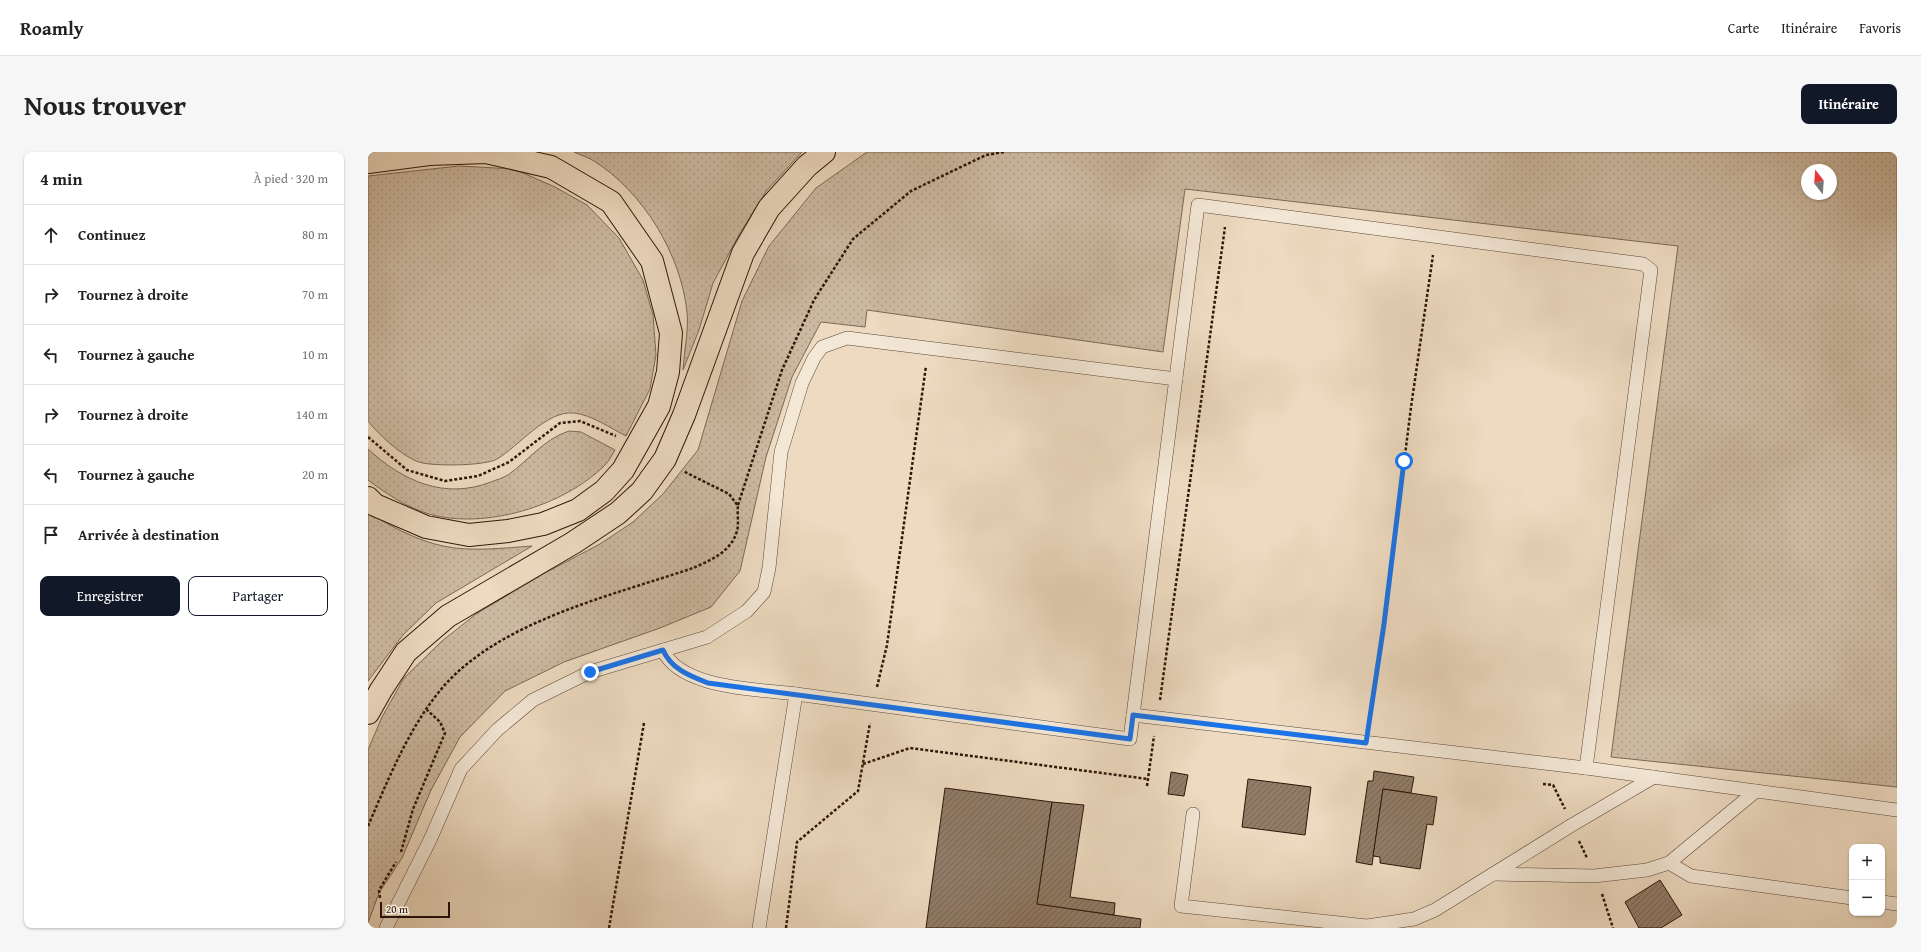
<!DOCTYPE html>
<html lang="fr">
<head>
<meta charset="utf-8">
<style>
  :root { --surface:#fff; --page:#f6f6f6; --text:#222; --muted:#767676; --line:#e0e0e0; --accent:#111827 }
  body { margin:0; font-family:"Gentium Book Plus",serif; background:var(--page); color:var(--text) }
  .controls { position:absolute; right:12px; bottom:12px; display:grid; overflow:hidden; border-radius:8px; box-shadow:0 1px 3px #0004 }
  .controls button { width:36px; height:36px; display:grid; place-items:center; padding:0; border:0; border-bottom:1px solid var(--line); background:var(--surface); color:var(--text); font:20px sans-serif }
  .compass { position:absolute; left:1433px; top:12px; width:36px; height:36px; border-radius:50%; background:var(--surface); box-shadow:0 1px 3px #0004; rotate:343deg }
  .scale { position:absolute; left:12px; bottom:10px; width:70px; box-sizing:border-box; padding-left:4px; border:2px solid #2d1609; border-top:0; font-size:11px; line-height:14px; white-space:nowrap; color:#2d1609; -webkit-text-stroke:3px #f3e7d6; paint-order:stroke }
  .stop { position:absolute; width:12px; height:12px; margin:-9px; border:3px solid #1a73e8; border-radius:50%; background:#fff }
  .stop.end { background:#1a73e8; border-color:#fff; box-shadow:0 1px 4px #0008 }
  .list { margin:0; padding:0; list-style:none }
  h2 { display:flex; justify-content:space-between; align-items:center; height:52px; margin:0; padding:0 16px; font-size:17px }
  h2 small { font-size:13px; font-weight:400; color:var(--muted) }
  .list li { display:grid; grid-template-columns:26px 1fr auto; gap:12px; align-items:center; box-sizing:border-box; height:60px; padding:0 16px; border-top:1px solid var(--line) }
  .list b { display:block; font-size:15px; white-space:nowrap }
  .list em { font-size:13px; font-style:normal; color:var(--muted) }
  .actions { display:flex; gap:8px; padding:12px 16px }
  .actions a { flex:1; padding:9px 0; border:1px solid var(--accent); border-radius:8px; text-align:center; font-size:14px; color:var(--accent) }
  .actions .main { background:var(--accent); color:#fff }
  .icon { flex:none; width:22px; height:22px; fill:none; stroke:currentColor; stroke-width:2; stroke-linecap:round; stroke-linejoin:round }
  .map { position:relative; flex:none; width:1529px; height:776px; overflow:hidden; border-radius:8px }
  header { display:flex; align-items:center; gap:24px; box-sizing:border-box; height:56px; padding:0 20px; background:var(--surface); border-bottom:1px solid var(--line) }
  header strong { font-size:19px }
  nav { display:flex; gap:22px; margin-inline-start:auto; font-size:14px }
  .intro { display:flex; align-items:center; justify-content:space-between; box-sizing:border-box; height:96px; padding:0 24px }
  h1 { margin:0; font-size:28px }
  .button { padding:10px 18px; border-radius:8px; background:var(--accent); color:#fff; font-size:14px; font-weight:700 }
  main { display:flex; gap:24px; padding:0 24px }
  aside { flex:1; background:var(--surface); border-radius:8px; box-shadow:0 1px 3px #0004 }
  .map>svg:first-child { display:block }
</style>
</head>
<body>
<header>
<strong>Roamly</strong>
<nav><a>Carte</a><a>Itinéraire</a><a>Favoris</a></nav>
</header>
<div class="intro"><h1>Nous trouver</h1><a class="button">Itinéraire</a></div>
<main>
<aside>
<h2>4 min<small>À pied · 320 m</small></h2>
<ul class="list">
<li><svg class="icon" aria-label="ahead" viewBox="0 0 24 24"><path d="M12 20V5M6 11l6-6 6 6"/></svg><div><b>Continuez</b></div><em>80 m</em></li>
<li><svg class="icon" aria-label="right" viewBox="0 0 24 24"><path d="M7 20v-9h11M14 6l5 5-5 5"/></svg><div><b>Tournez à droite</b></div><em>70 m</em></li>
<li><svg class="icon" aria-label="left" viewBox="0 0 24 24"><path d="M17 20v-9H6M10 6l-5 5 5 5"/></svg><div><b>Tournez à gauche</b></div><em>10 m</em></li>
<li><svg class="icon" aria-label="right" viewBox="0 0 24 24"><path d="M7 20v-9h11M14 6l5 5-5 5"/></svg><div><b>Tournez à droite</b></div><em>140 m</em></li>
<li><svg class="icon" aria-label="left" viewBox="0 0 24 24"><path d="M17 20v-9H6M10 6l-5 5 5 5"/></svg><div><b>Tournez à gauche</b></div><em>20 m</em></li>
<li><svg class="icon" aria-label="arrive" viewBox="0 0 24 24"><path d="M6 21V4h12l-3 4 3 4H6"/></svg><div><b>Arrivée à destination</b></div></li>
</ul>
<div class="actions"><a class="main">Enregistrer</a><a>Partager</a></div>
</aside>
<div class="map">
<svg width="1529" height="776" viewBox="0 0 1529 776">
  <defs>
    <pattern id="grass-dots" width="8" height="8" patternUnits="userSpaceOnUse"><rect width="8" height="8" fill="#ccb9a1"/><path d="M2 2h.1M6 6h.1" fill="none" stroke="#b09e89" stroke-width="1.8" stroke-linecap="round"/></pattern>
    <pattern id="building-hatch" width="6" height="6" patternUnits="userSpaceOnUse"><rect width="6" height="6" fill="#917c68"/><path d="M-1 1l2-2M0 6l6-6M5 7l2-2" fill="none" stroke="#776554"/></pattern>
  </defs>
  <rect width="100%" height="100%" fill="#eddac0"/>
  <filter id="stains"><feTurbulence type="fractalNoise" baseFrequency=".005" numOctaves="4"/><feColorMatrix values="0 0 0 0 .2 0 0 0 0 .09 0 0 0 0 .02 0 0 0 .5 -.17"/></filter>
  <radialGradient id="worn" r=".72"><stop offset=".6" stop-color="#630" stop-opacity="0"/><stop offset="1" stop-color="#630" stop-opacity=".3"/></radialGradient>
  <g fill="url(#grass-dots)" stroke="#7c6855" fill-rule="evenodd">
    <path d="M206 0H434L399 38 372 81 345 131 331 178 315 218C316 199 321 178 319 160 313 102 275 40 226 9 220 5 212 3 206 0Z"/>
    <path d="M499 0H1529V635L1243 605 1310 94 817 37 795 200 499 158 497 175 453 170 424 225 398 305 372 419 343 455 292 476 196 510 137 539 92 585 63 638 34 706 11 741 0 771V598L14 565 36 526 74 489 108 462 177 421 232 392 265 370 295 342 330 298 374 149 401 94 448 36ZM1439 18H1463V42H1439Z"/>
    <path d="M91 14 146 17 187 35 219 53 251 86 275 128 285 163 288 203 282 237 258 284C242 276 224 263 206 261 179 258 151 294 129 307 118 314 60 315 48 309 32 302 11 283 0 269V24Z"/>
    <path d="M201 279 213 280 247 298C244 303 241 309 237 313 196 354 117 378 61 362 38 355 19 342 0 328V297C35 329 76 348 123 330 128 328 135 326 140 323 161 308 176 287 201 279Z"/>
    <path d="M0 359C20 374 51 389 75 394 102 400 137 396 164 394L68 451 35 483 0 529Z"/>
  </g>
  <g fill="url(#building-hatch)" stroke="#2d1609">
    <path d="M1006 619 1046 625 1043 641 1015 637 1004 713 988 710 1000 629H1005Z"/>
    <path d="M803 620 820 623 816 644 800 642Z"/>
    <path d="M880 627 943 635 937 683 874 675Z"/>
    <path d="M577 636 684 650 669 752 773 767 772 776H558Z"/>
    <path d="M1015 637 1069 645 1065 673 1059 672 1052 717 1012 711V705L1005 704Z"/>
    <path d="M684 650 716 653 702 745 747 751 746 763 669 752Z"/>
    <path d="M1292 728 1314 763 1293 776H1271L1257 750Z"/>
  </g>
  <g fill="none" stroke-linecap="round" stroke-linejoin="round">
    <defs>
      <g id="lane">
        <path d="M295 498C312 537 390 537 428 542L391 776"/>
        <path d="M428 542 762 587 830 53 1275 112 1283 118 1218 616"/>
        <path d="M765 563 1218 616 1529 658"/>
        <path d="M825 662 813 754 999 774 1046 767 1067 758 1204 673 1286 625"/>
        <path d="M1301 711 1323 724 1484 746"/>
        <path d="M1125 722 1226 724 1279 718 1301 711 1388 639"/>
        <path d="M1514 750 1529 752"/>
        <path d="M18 776 62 688 93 617 129 578 165 548 222 520 339 485 379 459 396 440 401 416 413 300 434 231 446 206 454 195 479 186 808 227"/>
      </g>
      <g id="highway">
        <path d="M0 10 61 2 118 0 183 15 243 50 284 109 303 181 300 220 291 254 255 318 236 339 210 358 175 372 140 379 101 383 58 375 7 353 0 346"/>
        <path d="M0 561 13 538 38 500 80 464 205 391 250 361 274 339 297 307 316 263 375 101 401 56 439 14 456 0"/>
      </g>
    </defs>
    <use href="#lane" stroke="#5d4737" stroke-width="14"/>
    <use href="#highway" stroke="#2d1609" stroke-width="24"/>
    <g stroke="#2d1609" stroke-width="2.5" stroke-dasharray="3 2" stroke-linecap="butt">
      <path d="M0 285 39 318 77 329 110 324 141 310 192 271 212 269 248 284"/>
      <path d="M370 353 414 218 446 148 485 87 543 39 618 3 636 0"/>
      <path d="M509 535 519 493 558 214"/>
      <path d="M792 548 857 75"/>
      <path d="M1001 571 1016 472 1043 255 1065 103"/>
      <path d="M495 612 542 596 780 627"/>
      <path d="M1175 632 1185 633 1197 657"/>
      <path d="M779 634 786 584"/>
      <path d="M0 674C20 628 39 580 70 541 126 470 243 444 325 416 343 408 363 400 369 379 371 372 369 362 370 354L361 342 315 319"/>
      <path d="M1211 689 1219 706"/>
      <path d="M33 700 45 657 77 581 72 570 59 558"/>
      <path d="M1234 742 1245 776"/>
      <path d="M12 746 11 738 28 710"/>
      <path d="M241 776 276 571"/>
      <path d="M418 776 429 690 490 639 502 571"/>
    </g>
    <use href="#lane" stroke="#f3e7d6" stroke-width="13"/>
    <use href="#highway" stroke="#eddac0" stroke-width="22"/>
  </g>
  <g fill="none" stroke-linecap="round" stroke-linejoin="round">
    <path stroke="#1a73e8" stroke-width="5" d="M222 520 295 498C303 517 322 524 340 531L762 587 765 563 998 591 1016 472 1036 309"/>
  </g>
  <rect width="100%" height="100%" filter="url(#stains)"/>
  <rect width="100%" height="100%" fill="url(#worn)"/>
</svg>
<div class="controls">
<button>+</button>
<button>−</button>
</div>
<svg class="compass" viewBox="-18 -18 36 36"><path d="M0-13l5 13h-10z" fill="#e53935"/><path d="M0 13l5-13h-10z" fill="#767676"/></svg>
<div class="scale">20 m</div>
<div class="stop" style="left:1036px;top:309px"></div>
<div class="stop end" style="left:222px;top:520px"></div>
</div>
</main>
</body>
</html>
